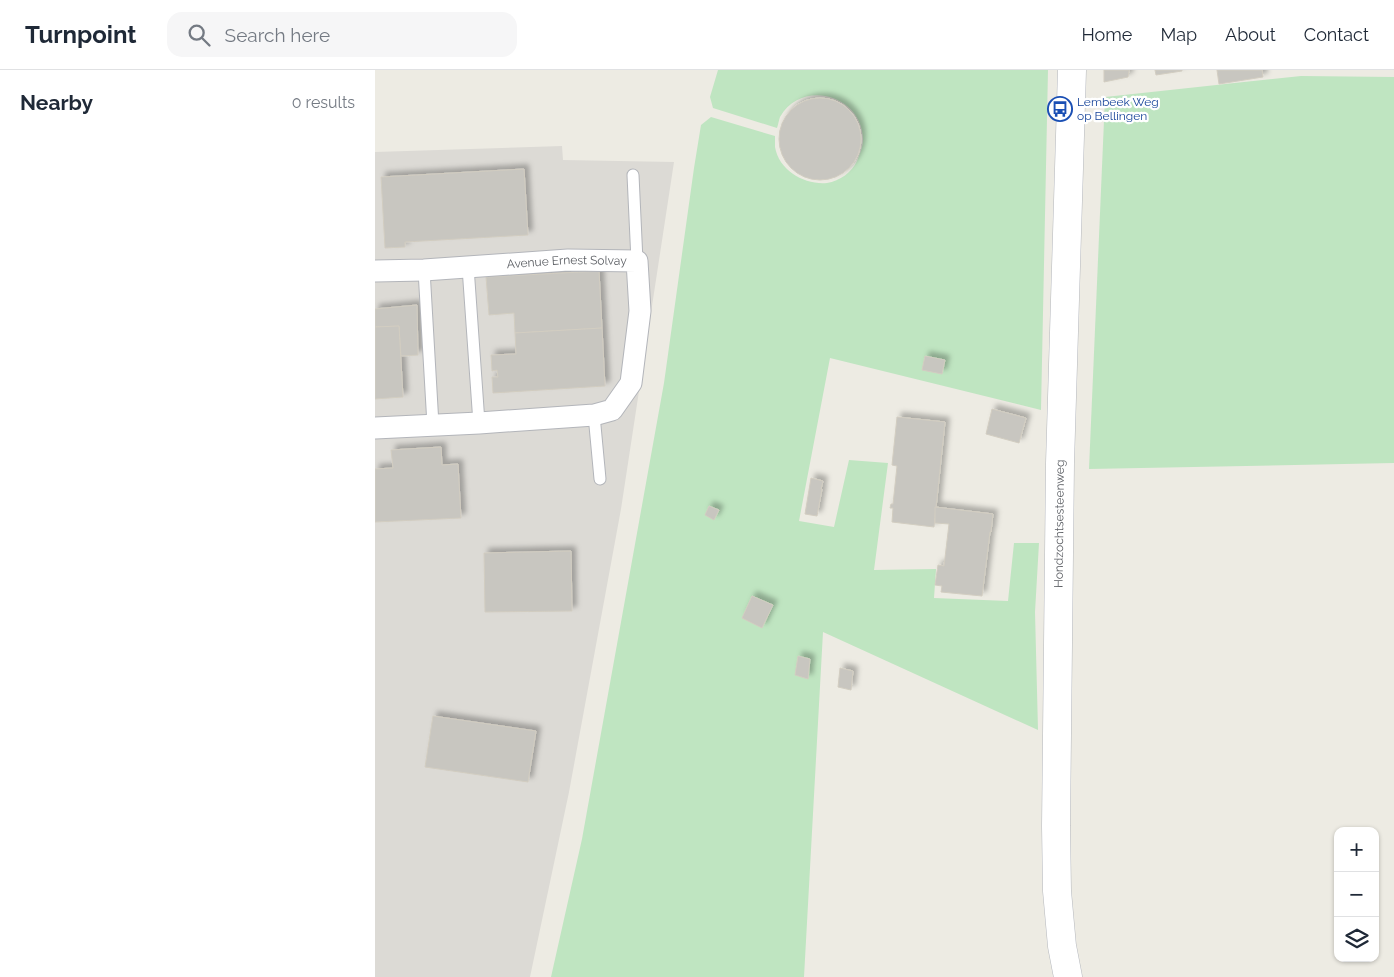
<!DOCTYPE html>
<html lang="en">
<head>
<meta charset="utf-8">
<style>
  :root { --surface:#fff; --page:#f6f6f7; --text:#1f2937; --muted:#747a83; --line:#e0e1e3 }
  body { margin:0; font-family:Raleway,sans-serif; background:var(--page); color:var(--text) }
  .controls { position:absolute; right:15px; bottom:15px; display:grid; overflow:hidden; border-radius:10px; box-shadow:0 1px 4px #0004 }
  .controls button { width:45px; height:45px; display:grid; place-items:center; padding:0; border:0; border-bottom:1px solid var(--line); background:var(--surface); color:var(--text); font:25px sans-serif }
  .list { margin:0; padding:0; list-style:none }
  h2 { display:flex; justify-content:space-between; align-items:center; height:65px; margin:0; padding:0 20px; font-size:21px }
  h2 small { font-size:16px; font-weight:400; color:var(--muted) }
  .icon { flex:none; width:28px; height:28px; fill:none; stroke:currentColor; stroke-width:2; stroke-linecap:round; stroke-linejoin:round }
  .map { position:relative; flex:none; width:1019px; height:907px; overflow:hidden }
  header { display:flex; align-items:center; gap:30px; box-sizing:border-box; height:70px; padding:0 25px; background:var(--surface); border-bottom:1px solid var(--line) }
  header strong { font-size:24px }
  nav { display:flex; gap:28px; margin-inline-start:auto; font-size:18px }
  .search { width:350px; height:45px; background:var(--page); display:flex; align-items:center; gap:12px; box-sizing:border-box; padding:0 18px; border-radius:15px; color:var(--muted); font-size:19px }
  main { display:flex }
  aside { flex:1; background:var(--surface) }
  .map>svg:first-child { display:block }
</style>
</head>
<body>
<header>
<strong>Turnpoint</strong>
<div class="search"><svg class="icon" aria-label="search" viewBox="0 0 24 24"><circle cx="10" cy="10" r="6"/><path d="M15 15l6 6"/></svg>Search here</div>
<nav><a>Home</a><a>Map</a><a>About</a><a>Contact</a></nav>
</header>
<main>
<aside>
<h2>Nearby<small>0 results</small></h2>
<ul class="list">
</ul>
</aside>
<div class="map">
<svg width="1019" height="907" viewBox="0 0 1019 907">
  <defs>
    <filter id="shadow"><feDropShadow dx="4.5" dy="-4.5" stdDeviation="2.5" flood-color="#0004"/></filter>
  </defs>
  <rect width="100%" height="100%" fill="#edebe3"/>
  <path fill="#dcdad5" d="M187 76 188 90 299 92 246 439 194 722 155 907H0V82Z"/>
  <g fill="#bfe5c1">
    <path d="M343 0H673L666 340 455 288 424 451 459 457 474 390 513 393 499 500 561 499 559 528 633 531 639 473H664L660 542 663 660 448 562 429 907H176L207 769 289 313 319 98 326 55 336 47 400 66C400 70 400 74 400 77 404 101 430 115 452 113 465 111 477 102 482 91 485 84 488 76 488 69 487 25 427 8 405 47 404 50 403 55 402 58L338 38 335 27Z"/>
    <path d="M926 6 1019 7V393L714 399 730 27Z"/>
  </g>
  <g fill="#c8c6c0" stroke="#d2cdc1" filter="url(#shadow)">
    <path d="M729 0H754L753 7 729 12Z"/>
    <path d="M780 0H807V1L781 5Z"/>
    <path d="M842 0H887L888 7 844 14Z"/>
    <circle cx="445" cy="69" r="41"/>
    <path d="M149 99 153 165 30 172V177L10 178 6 107Z"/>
    <path d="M224 201 227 258 140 263 139 243 114 245 111 207Z"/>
    <path d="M42 235 43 285 26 286 24 256 0 257V239Z"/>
    <path d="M24 256 28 327 0 329V257Z"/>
    <path d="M227 258 230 316 118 323 117 307H123L122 300 117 301 116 285 141 284 140 263Z"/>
    <path d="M550 286 570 290 567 304 547 300Z"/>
    <path d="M617 339 651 348 644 373 611 364Z"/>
    <path d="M522 347 570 352 559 457 517 452 518 438H515L516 434H518L522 396 517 395Z"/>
    <path d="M66 377 67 395 83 394 86 448 0 452V399L18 398 16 380Z"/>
    <path d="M436 408 448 411 446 419H447L442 446 430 444Z"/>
    <path d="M334 436 344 440 339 450 330 445Z"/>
    <path d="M560 437 618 444 616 462H615L607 526 566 522 567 516 560 515 563 495 569 496 574 454 560 453Z"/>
    <path d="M196 481 197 541 110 542 109 483Z"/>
    <path d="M377 526 398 535 387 558 367 548Z"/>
    <path d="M423 586 435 589 433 609 420 605Z"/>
    <path d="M465 598 478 601 476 620 463 617Z"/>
    <path d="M58 646 161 661 153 712 50 697Z"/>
  </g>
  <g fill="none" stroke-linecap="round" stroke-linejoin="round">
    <defs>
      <g id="service">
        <path d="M258 105 262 191"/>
        <path d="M93 197 104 353"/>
        <path d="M49 200 58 355"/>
        <path d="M219 345 225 409"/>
      </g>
      <g id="minor">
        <path id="s1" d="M0 201 49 200 193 190 262 191 265 241 256 313 237 340 219 345 104 353 0 358"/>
      </g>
      <g id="secondary">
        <path id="s2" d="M693 907 687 876 682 821 681 756 685 393 697 0"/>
      </g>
    </defs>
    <use href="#service" stroke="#b3b5ba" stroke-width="13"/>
    <use href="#minor" stroke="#b3b5ba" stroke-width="23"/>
    <use href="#secondary" stroke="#b4b7bd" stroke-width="29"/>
    <use href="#service" stroke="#fff" stroke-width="11"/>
    <use href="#minor" stroke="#fff" stroke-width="21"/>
    <use href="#secondary" stroke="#fff" stroke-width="28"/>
  </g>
  <defs>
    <symbol id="bus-ring" viewBox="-11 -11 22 22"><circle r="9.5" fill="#fff" stroke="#1a4fb4" stroke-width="1.5"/><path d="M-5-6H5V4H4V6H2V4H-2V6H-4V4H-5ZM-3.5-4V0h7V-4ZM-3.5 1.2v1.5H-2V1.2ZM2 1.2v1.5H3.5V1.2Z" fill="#1a4fb4"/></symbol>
  </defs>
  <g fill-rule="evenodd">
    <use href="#bus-ring" x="671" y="25" width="28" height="28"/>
  </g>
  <g text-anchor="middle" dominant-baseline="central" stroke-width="4.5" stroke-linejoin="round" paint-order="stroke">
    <g font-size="12" fill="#164399" stroke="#fff" text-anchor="start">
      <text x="702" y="32">Lembeek Weg<tspan x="702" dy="14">op Bellingen</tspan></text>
    </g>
    <g font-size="12" fill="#5b5e63" stroke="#fff">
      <text stroke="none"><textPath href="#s1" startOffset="192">Avenue Ernest Solvay</textPath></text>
      <text stroke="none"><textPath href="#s2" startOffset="454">Hondzochtsesteenweg</textPath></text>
    </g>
  </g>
</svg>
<div class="controls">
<button>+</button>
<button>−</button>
<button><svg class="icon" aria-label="layers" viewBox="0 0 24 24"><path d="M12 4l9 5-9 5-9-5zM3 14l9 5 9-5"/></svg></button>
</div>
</div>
</main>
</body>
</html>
